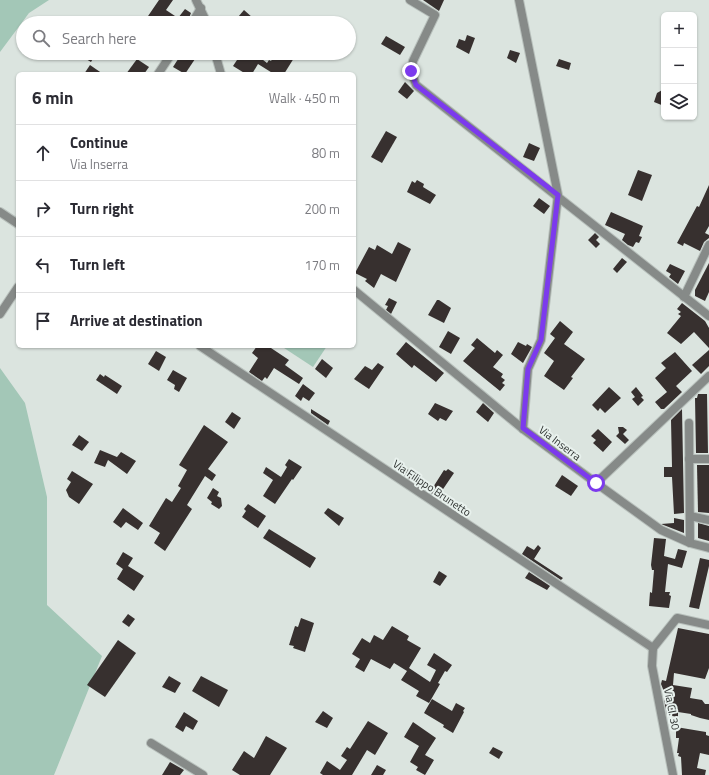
<!DOCTYPE html>
<html lang="en">
<head>
<meta charset="utf-8">
<style>
  :root { --surface:#fff; --page:#f2f2f3; --text:#2b2b33; --muted:#7c7c81; --line:#e1e1e2 }
  body { margin:0; font-family:"Titillium Web",sans-serif; background:var(--page); color:var(--text) }
  .controls { position:absolute; right:12px; top:12px; display:grid; overflow:hidden; border-radius:6px; box-shadow:0 1px 3px #0004 }
  .controls button { width:36px; height:36px; display:grid; place-items:center; padding:0; border:0; border-bottom:1px solid var(--line); background:var(--surface); color:var(--text); font:20px sans-serif }
  .stop { position:absolute; width:12px; height:12px; margin:-9px; border:3px solid #7c3aed; border-radius:50%; background:#fff }
  .stop.end { background:#7c3aed; border-color:#fff; box-shadow:0 1px 4px #0008 }
  .list { margin:0; padding:0; list-style:none }
  h2 { display:flex; justify-content:space-between; align-items:center; height:52px; margin:0; padding:0 16px; font-size:17px }
  h2 small { font-size:13px; font-weight:400; color:var(--muted) }
  .list li { display:grid; grid-template-columns:26px 1fr auto; gap:12px; align-items:center; box-sizing:border-box; height:56px; padding:0 16px; border-top:1px solid var(--line) }
  .list b { display:block; font-size:15px; white-space:nowrap }
  .list p { margin:0; font-size:13px; white-space:nowrap; color:var(--muted) }
  .list em { font-size:13px; font-style:normal; color:var(--muted) }
  .icon { flex:none; width:22px; height:22px; fill:none; stroke:currentColor; stroke-width:2; stroke-linecap:round; stroke-linejoin:round }
  .map { position:relative; flex:none; width:709px; height:775px; overflow:hidden }
  .search { position:absolute; background:var(--surface); box-shadow:0 1px 3px #0004; left:16px; top:16px; width:340px; height:44px; display:flex; align-items:center; gap:10px; box-sizing:border-box; padding:0 14px; border-radius:22px; color:var(--muted); font-size:15px }
  .panel { position:absolute; background:var(--surface); box-shadow:0 1px 3px #0004; left:16px; top:72px; width:340px; height:276px; border-radius:6px }
  .map>svg:first-child { display:block }
</style>
</head>
<body>
<div class="map">
<svg width="709" height="775" viewBox="0 0 709 775">
  <rect width="100%" height="100%" fill="#dbe4df"/>
  <g fill="#a3c7b7">
    <path d="M0 0H49L29 13 0 52Z"/>
    <path d="M281 346H327L313 367Z"/>
    <path d="M0 368 25 403 47 497V605L102 656 54 775H0Z"/>
  </g>
  <g fill="#37302f">
    <path d="M159 0H173L166 10 178 18 185 9 191 13 187 23H165L158 19 156 23H153L146 19Z"/>
    <path d="M423 0H444L439 11Z"/>
    <path d="M244 10 253 18 249 23H233Z"/>
    <path d="M467 35 475 38 469 54 456 47 459 39 465 41Z"/>
    <path d="M386 36 405 47 400 55 381 44Z"/>
    <path d="M510 50 520 53 516 63 507 58Z"/>
    <path d="M76 53H96L91 62Z"/>
    <path d="M182 53H199L185 74 173 67Z"/>
    <path d="M237 53H254L267 63 269 60 271 61 276 53H285L294 58 284 74H274L258 64 252 74H246L233 66 237 60 234 58Z"/>
    <path d="M137 59 149 67 144 74H126Z"/>
    <path d="M559 59 571 63 569 70 556 66Z"/>
    <path d="M90 65 103 74H84Z"/>
    <path d="M405 82 414 91 407 99 398 92Z"/>
    <path d="M664 89V106L654 102 657 93Z"/>
    <path d="M386 131 397 137 382 163 371 157Z"/>
    <path d="M529 143 540 148 534 161 523 157Z"/>
    <path d="M638 170 652 175 642 201 628 195Z"/>
    <path d="M417 180 424 184 423 187 436 195 430 204 407 192 412 181 415 183Z"/>
    <path d="M709 185V226L705 233 709 235V238L704 242 700 251 684 243 683 246 677 243 697 206 699 207Z"/>
    <path d="M539 198 550 206 544 214 533 206Z"/>
    <path d="M611 212 643 226 639 236 642 237 639 243 636 242 633 247 628 245 622 240 625 234 605 225Z"/>
    <path d="M595 233 599 237 596 240 600 244 596 248 588 240Z"/>
    <path d="M398 242 411 249 396 282 381 274 374 288 365 281 367 279 355 273 369 247 375 250 377 245 392 254Z"/>
    <path d="M622 258 627 262 617 273 613 269Z"/>
    <path d="M709 263V292L705 301 695 296V290Z"/>
    <path d="M670 264 685 271 678 284 669 277 671 274 666 271Z"/>
    <path d="M389 298 397 302 391 314 386 310 388 306 385 305Z"/>
    <path d="M437 300H439L451 308 444 323 428 315Z"/>
    <path d="M682 303 705 321 709 328V348L694 332 681 344 667 333 681 316 678 314 681 312 677 309Z"/>
    <path d="M560 321 573 332 564 344 585 359 571 377 573 378 564 390 544 376 554 361 544 353 555 338 550 334Z"/>
    <path d="M448 331 460 338 451 354 439 347Z"/>
    <path d="M477 338 495 353 497 350 503 355 493 367 503 374 501 377 505 380 502 383 505 385 500 391 463 361 475 348 471 345Z"/>
    <path d="M406 342 444 373 436 382 414 365 412 368 396 354Z"/>
    <path d="M518 342 526 346 525 348 527 344 532 347 523 363 511 354Z"/>
    <path d="M257 346H268L289 360 285 365 303 378 299 384 274 368 267 379 265 377 262 381 249 372 258 358 252 353Z"/>
    <path d="M709 350V366L701 374 692 365Z"/>
    <path d="M156 351 166 357 159 371 148 364Z"/>
    <path d="M675 352 692 371 676 386 682 392 664 409H661L655 402 667 392 655 378 666 368 661 363Z"/>
    <path d="M322 359 333 368 326 378 315 369Z"/>
    <path d="M378 363 384 367 369 389 354 379 365 366 372 370Z"/>
    <path d="M173 370 187 378 179 392 174 389 175 385 167 380Z"/>
    <path d="M100 374 104 377 105 375 122 386 117 394 96 380Z"/>
    <path d="M303 384 315 393 309 401 303 397 301 401 295 396Z"/>
    <path d="M609 387 621 398 605 413 600 408 598 411 592 405Z"/>
    <path d="M636 387 643 396 641 397 644 400 638 406 632 399 635 397 631 392Z"/>
    <path d="M698 394H707L708 453H696L695 398H697Z"/>
    <path d="M435 403 453 411 446 421 440 418 438 421 428 414Z"/>
    <path d="M483 403 494 413 488 422 476 412Z"/>
    <path d="M311 409 330 421 328 425 311 413Z"/>
    <path d="M682 409 684 513 674 514 672 477H664V467H672L671 420Z"/>
    <path d="M232 412 241 418 234 429 225 422Z"/>
    <path d="M204 425 228 442 208 469 216 475 212 481 205 476 187 505 192 509 165 551 154 543 160 533 149 526 166 498 172 502 181 488 178 486 187 470 179 465Z"/>
    <path d="M618 427H623L627 430 623 434 629 440 625 444 616 436 619 433Z"/>
    <path d="M598 429 612 442 603 452 593 443 596 440 591 436Z"/>
    <path d="M79 435 89 442 82 451 72 445Z"/>
    <path d="M100 450 117 457 121 452 136 461 127 474 108 460 105 467 94 463Z"/>
    <path d="M289 459 302 467 293 480 292 479 275 504 263 496 273 480 263 473 266 467 281 477 287 467 285 465Z"/>
    <path d="M697 465H709V513L698 512Z"/>
    <path d="M403 466 420 478 416 483 399 472Z"/>
    <path d="M448 469 454 473 437 498 430 492 444 470 446 471Z"/>
    <path d="M72 471 93 484 79 504 69 497 66 490 71 482 67 479Z"/>
    <path d="M562 475 578 486 571 496 555 486Z"/>
    <path d="M213 488 219 492 217 496 221 498 222 506 219 509 211 504 212 502 207 498Z"/>
    <path d="M248 504 266 516 258 528 242 517 246 511 244 509Z"/>
    <path d="M123 508 143 523 138 530 126 522 121 528 113 522Z"/>
    <path d="M328 508 344 518 339 526 324 513Z"/>
    <path d="M674 518 684 520V533L661 524 674 523Z"/>
    <path d="M698 523 709 526V541L698 538Z"/>
    <path d="M269 529 316 558 310 568 263 538Z"/>
    <path d="M654 538 666 539 664 556 675 559 678 549 687 551 682 568 668 564 665 592H670L669 595 671 596 669 608 649 606 650 592 652 593 654 570H652L651 565Z"/>
    <path d="M538 545 541 548 534 559 563 578 561 580 522 554 527 546 534 550Z"/>
    <path d="M123 552 133 558 128 566 144 576 134 591 117 579 123 569 116 564Z"/>
    <path d="M700 558 709 560V566L699 609 689 607Z"/>
    <path d="M439 571 447 576 440 586 433 582Z"/>
    <path d="M529 572 550 586 547 590 525 578Z"/>
    <path d="M128 614 135 619 129 627 122 622Z"/>
    <path d="M301 618 314 623 305 652 293 648 294 646 289 645 295 626 298 627Z"/>
    <path d="M392 626 409 636 407 640 421 648 409 668 430 682 436 670 427 665 434 653 452 665 447 672 445 671 438 683 440 684 429 703 416 696 419 691 401 680 407 671 394 663 390 669 371 659 364 672 355 667 360 659 352 654 362 638 370 643 374 635 383 640Z"/>
    <path d="M678 628 709 634V668L705 679 674 673 673 685 692 688 690 698 702 700 705 704H709V720L700 718 691 715V714L678 712V717L667 715 664 700 665 694 661 684 662 680 666 681Z"/>
    <path d="M118 640 136 653 105 697 87 685Z"/>
    <path d="M169 676 181 683 175 693 162 687Z"/>
    <path d="M201 676 228 690 219 707 192 691Z"/>
    <path d="M432 699 452 711 456 703 465 708 463 711 464 712 453 733 443 727 444 725 424 713Z"/>
    <path d="M323 711 333 718 327 728 315 722Z"/>
    <path d="M184 712 198 721 193 730 186 726 183 732 175 727Z"/>
    <path d="M368 721 388 733 375 755 367 750 352 775H323L320 773 327 761 340 770 347 760 341 756 347 747 350 749Z"/>
    <path d="M413 722 436 738 425 755 434 760 425 775 416 770 418 767 410 762 419 746 404 737Z"/>
    <path d="M676 727 706 732V735L709 736V755L700 753 697 768 706 770 705 775H682L681 757 678 756 679 753H677L679 738H676Z"/>
    <path d="M266 736 287 748 270 775H240L232 770 244 751 254 758Z"/>
    <path d="M493 747 503 752 499 759 489 753Z"/>
    <path d="M170 762 184 770 180 775H162Z"/>
    <path d="M377 765 386 770 383 775H371Z"/>
  </g>
  <g fill="none" stroke-linecap="round" stroke-linejoin="round">
    <defs>
      <g id="minor">
        <path d="M196 0 207 23"/>
        <path d="M410 0 435 15 413 61 411 71 416 85 709 316"/>
        <path d="M519 0 558 195 541 340 528 369 523 429"/>
        <path d="M192 23 201 8"/>
        <path d="M215 53 221 74"/>
        <path d="M158 74 172 53"/>
        <path d="M0 212 18 224"/>
        <path d="M354 290 523 429 596 483 661 530 690 543 709 548"/>
        <path d="M684 297 709 245"/>
        <path d="M0 314 18 287"/>
        <path d="M200 346 653 648"/>
        <path d="M689 423 690 543"/>
        <path d="M689 459H709"/>
        <path d="M596 483 709 376"/>
        <path d="M690 516 709 520"/>
        <path d="M653 648 652 666 673 775"/>
        <path d="M653 648 677 618 709 625"/>
        <path d="M151 743 203 775"/>
      </g>
    </defs>
    <use href="#minor" stroke="#b8c0bc" stroke-width="10"/>
    <use href="#minor" stroke="#868a88" stroke-width="8"/>
  </g>
  <g fill="none" stroke-linecap="round" stroke-linejoin="round">
    <path stroke="#7c3aed" stroke-width="5" d="M411 71 416 85 558 195 541 340 528 369 523 428 596 483"/>
  </g>
  <g text-anchor="middle" dominant-baseline="central" stroke-width="4" stroke-linejoin="round" paint-order="stroke">
    <g font-size="11" fill="#2e3230" stroke="#e8f1ed">
      <text transform="translate(560 443) rotate(37)">Via Inserra</text>
      <text transform="translate(432 488) rotate(34)">Via Filippo Brunetto</text>
      <text transform="translate(672 709) rotate(79)">Via Cl. 30</text>
    </g>
  </g>
</svg>
<div class="controls">
<button>+</button>
<button>−</button>
<button><svg class="icon" aria-label="layers" viewBox="0 0 24 24"><path d="M12 4l9 5-9 5-9-5zM3 14l9 5 9-5"/></svg></button>
</div>
<div class="stop" style="left:596px;top:483px"></div>
<div class="stop end" style="left:411px;top:71px"></div>
<div class="search"><svg class="icon" aria-label="search" viewBox="0 0 24 24"><circle cx="10" cy="10" r="6"/><path d="M15 15l6 6"/></svg>Search here</div>
<section class="panel">
<h2>6 min<small>Walk · 450 m</small></h2>
<ul class="list">
<li><svg class="icon" aria-label="ahead" viewBox="0 0 24 24"><path d="M12 20V5M6 11l6-6 6 6"/></svg><div><b>Continue</b><p>Via Inserra</p></div><em>80 m</em></li>
<li><svg class="icon" aria-label="right" viewBox="0 0 24 24"><path d="M7 20v-9h11M14 6l5 5-5 5"/></svg><div><b>Turn right</b></div><em>200 m</em></li>
<li><svg class="icon" aria-label="left" viewBox="0 0 24 24"><path d="M17 20v-9H6M10 6l-5 5 5 5"/></svg><div><b>Turn left</b></div><em>170 m</em></li>
<li><svg class="icon" aria-label="arrive" viewBox="0 0 24 24"><path d="M6 21V4h12l-3 4 3 4H6"/></svg><div><b>Arrive at destination</b></div></li>
</ul>
</section>
</div>
</body>
</html>
